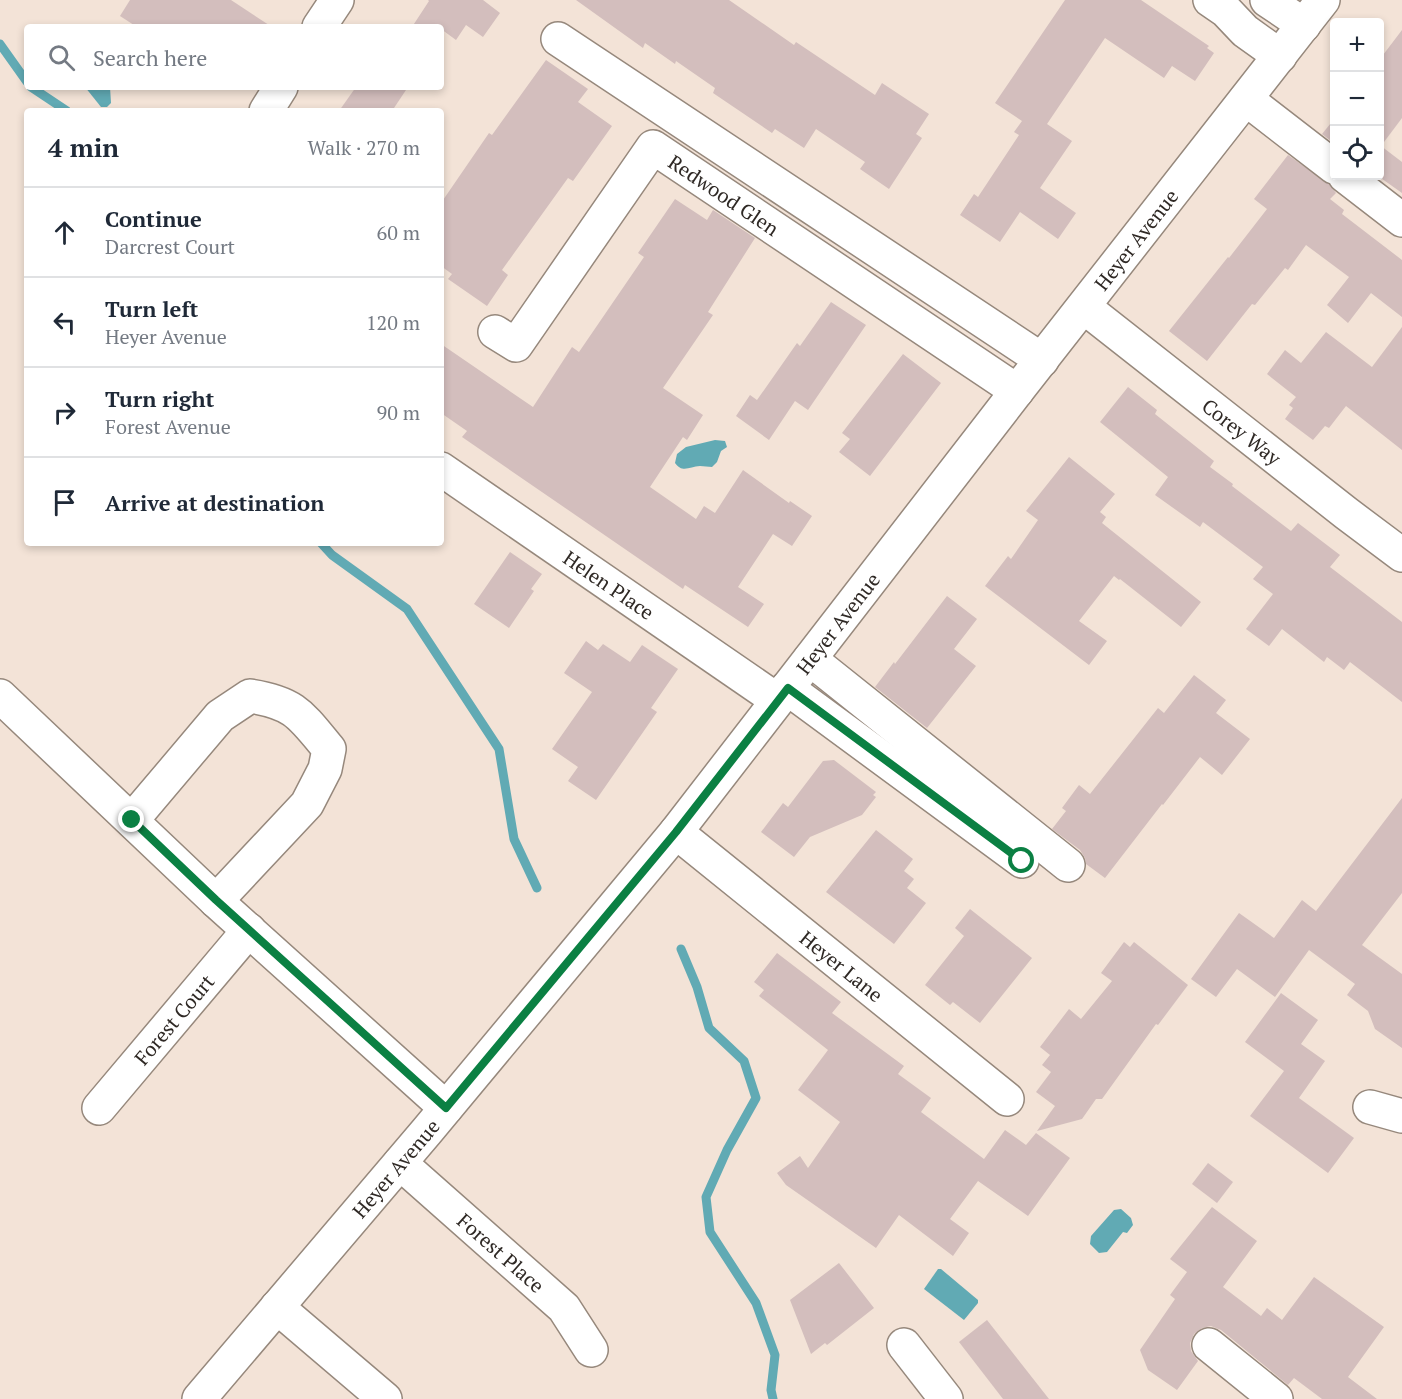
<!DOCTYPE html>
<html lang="en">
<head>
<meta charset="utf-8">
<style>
  :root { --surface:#fff; --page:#f2f2f3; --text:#1f2937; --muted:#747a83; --line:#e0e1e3 }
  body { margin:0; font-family:"PT Serif",serif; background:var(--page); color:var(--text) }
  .controls { position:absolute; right:18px; top:18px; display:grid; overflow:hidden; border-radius:6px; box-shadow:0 3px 9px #0003 }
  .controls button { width:54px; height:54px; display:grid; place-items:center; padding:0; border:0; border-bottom:2px solid var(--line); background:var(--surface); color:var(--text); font:30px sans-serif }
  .stop { position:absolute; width:18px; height:18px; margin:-14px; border:4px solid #0b8043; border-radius:50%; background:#fff }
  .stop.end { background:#0b8043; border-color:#fff; box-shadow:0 2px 6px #0008 }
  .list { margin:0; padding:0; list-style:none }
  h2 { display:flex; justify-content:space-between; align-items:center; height:78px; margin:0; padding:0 24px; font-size:26px }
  h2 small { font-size:20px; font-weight:400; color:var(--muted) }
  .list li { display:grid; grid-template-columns:39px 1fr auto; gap:18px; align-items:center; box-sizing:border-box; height:90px; padding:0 24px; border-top:2px solid var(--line) }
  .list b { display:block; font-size:22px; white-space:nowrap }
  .list p { margin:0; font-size:20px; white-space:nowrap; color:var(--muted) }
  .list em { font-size:20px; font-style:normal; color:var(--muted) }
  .icon { flex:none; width:33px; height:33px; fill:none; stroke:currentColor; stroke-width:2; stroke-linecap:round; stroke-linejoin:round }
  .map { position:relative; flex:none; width:1402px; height:1399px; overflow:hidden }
  .search { position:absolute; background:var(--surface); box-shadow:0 3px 9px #0003; left:24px; top:24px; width:420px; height:66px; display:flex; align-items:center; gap:15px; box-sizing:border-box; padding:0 21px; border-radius:6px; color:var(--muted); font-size:22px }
  .panel { position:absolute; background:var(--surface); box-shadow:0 3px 9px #0003; left:24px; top:108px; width:420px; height:438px; border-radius:6px }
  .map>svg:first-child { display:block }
</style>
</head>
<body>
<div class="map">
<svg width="1402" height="1399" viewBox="0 0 1402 1399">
  <rect width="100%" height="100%" fill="#f3e3d7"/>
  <g fill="#61aab4">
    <path d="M85 87H110L111 103 107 107H101Z"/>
    <path d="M715 440 725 441 727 447 721 451 717 462 712 467C708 467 704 466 700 466 690 466 683 474 675 463L677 454 686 447Z"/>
    <path d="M1121 1209 1131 1218 1133 1225 1127 1233 1123 1232 1107 1252 1099 1253 1090 1244 1091 1236 1114 1210Z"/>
    <path d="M938 1269H941L978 1300V1303L964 1320 924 1289Z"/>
  </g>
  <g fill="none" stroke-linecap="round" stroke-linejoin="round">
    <g stroke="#61aab4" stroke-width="9">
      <path d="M0 44 27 82"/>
      <path d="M31 87 67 111"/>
      <path d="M321 543 332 555 407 609 499 749 514 839 537 888"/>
      <path d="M681 949 697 987 709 1028 744 1061 756 1098 727 1150 706 1197 710 1232 756 1303 775 1355 771 1390 773 1399"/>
    </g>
  </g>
  <g fill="#d3bebd">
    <path d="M130 0H231L272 27H137L120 16Z"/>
    <path d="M428 0H483L500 13 483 37 466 25 456 40 441 29V27H412L429 1Z"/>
    <path d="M576 0H729L794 45 796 42 875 95 882 83 929 114 916 134 922 138 889 189 860 169 865 162 816 129 804 148 775 129 772 133 713 93 715 88 676 61 675 64 645 43 643 48Z"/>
    <path d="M1065 0H1141L1209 46 1207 48 1214 53 1195 81 1172 66 1164 78 1105 38 1047 124 1072 141 1040 188 1076 213 1058 239 1020 212 1000 242 960 215 974 194 978 197 1019 135 1014 132 1022 121 995 103Z"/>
    <path d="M1402 30V118L1381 146 1402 162V193L1378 176 1380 59Z"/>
    <path d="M546 60 588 89 578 102 612 126 573 181 568 178 502 270 508 275 487 306 448 279 452 274 441 266V203L489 133 492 135Z"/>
    <path d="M356 87H408L392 111H339Z"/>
    <path d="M1335 118V144L1322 134Z"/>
    <path d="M1288 155 1329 184 1336 193 1330 199 1344 210 1342 214 1402 260V317L1371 293 1348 323 1327 305 1349 277 1306 245 1288 270 1285 268 1255 305 1252 304 1207 361 1169 331 1228 257 1229 258 1267 209 1254 199Z"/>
    <path d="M675 199 707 220 713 210 755 238 708 312 713 315 663 388 703 415 687 440 683 437 650 487 696 519 704 506 715 513 743 470 789 503 790 501 812 516 792 546 773 534 738 587 764 604 748 627 685 585 683 589 462 437 467 431 441 413V344L533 407 572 347 579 352 644 257 638 253Z"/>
    <path d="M831 302 866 325 808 410 795 401 769 440 736 416 750 395 757 400 797 343 800 346Z"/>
    <path d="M1402 327V450L1346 406 1329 428 1325 426 1313 440 1285 419 1293 408 1289 405 1296 397 1267 374 1285 350 1301 363 1326 332 1372 367Z"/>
    <path d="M903 354 941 383 870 476 839 452 850 439 842 433Z"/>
    <path d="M1128 387 1157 410 1155 414 1214 461 1210 467 1233 484 1232 486 1291 531 1298 523 1340 555 1330 567 1402 622V702L1350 662 1344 670 1327 657 1324 662 1282 629 1269 646 1246 629 1273 594 1253 579 1263 567 1203 522 1200 527 1155 495 1168 477 1100 422Z"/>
    <path d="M1069 457 1115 494 1100 512 1106 517 1102 523 1201 602 1181 627 1120 579 1119 580 1114 576 1079 621 1107 641 1089 665 985 586 1008 556 1011 559 1038 520 1026 511Z"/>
    <path d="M510 552 542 574 531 589 534 591 509 628 474 604Z"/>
    <path d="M947 596 977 619 954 649 976 666 927 728 875 687 894 662 895 664Z"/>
    <path d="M586 641 598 650 603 644 630 662 642 645 678 669 651 708 657 712 596 800 568 781 578 767 552 749 592 692 564 673Z"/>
    <path d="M1194 675 1226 700 1216 713 1250 739 1222 775 1200 757 1163 805 1162 804 1105 878 1086 864 1085 858 1080 850 1052 829 1066 811 1062 808 1079 785 1090 794 1158 708 1164 713Z"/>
    <path d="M834 760 876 792 873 795 876 797 862 815 810 837 794 857 761 832 783 803 788 807 823 761Z"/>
    <path d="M1402 798V893L1362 945 1402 974V1048L1375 1029 1368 1011 1347 995 1355 984 1309 950 1275 997 1237 969 1216 997 1191 979 1239 913 1274 938 1302 900 1316 911Z"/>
    <path d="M876 830 913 859 904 871 914 879 907 888 926 903 894 944 826 892Z"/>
    <path d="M970 909 1032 958 980 1023 953 1002 950 1005 925 985 964 936 955 928Z"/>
    <path d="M1124 942 1130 947 1134 942 1188 985 1158 1025 1156 1024 1102 1099H1096L1082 1119 1037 1131 1055 1106 1036 1092 1051 1072 1042 1065 1050 1055 1040 1047 1069 1009 1081 1019 1112 981 1101 973Z"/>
    <path d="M777 953 841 1002 832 1013 904 1066 898 1074 931 1098 921 1112 984 1159 1005 1130 1026 1145 1036 1133 1070 1158 1028 1216 978 1181 950 1219 969 1233 953 1256 899 1215 876 1248 786 1185 777 1173 800 1156 808 1168 840 1122 798 1090 828 1050 759 996 764 990 754 982Z"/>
    <path d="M1281 993 1318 1020 1301 1044 1325 1061 1299 1098 1354 1138 1328 1173 1250 1116 1284 1071 1245 1042Z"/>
    <path d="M1208 1163 1233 1182 1217 1203 1192 1184Z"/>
    <path d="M1212 1207 1257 1241 1223 1287 1261 1316 1267 1308 1282 1320 1314 1277 1384 1327 1348 1377 1377 1399H1322L1294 1378 1288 1385 1221 1330 1211 1326 1202 1328 1194 1334 1190 1343 1191 1351 1198 1361 1177 1390 1148 1370 1140 1350 1175 1299 1170 1295 1187 1272 1170 1259Z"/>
    <path d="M839 1263 874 1308 827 1345 825 1343 811 1354 790 1300Z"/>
    <path d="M987 1320 1049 1399H1003L959 1342Z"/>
  </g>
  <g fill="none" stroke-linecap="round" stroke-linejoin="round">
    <defs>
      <g id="minor">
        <path d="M1210 0 1226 11 1245 31 1280 56"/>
        <path d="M1267 0 1304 25"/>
        <path d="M319 27 337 0"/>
        <path d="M558 39 1042 360"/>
        <path d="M1246 99 1334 167"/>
        <path d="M266 111 281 87"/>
        <path d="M1345 176 1402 220"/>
        <path id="s1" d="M1084 307 1346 513 1402 555"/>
        <path id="s2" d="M495 332 516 345 653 147 1017 391"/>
        <path id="s3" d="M441 469 777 700"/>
        <path d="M810 659 1068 865"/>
        <path d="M787 688 1022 861"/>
        <path d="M0 696 216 901 446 1108"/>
        <path d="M132 820 220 716 250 696C295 703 301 715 329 749L325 769 307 804 216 901"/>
        <path id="s4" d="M676 832 1007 1099"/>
        <path d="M1370 1107 1402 1116"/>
        <path id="s5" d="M99 1108 249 930"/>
        <path id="s6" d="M400 1163 564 1308 591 1350"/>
        <path d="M277 1307 385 1399"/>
        <path d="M904 1345 946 1399"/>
        <path d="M1209 1345 1276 1399"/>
        <path id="s7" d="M199 1399 427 1131 676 832 1017 391 1323 0"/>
      </g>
    </defs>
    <use href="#minor" stroke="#96887c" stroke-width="36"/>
    <use href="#minor" stroke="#fff" stroke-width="33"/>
  </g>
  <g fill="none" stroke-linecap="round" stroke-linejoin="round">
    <path stroke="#0b8043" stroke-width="8" d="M132 820 216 900 446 1108 676 832 788 688 1022 861"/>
  </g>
  <g text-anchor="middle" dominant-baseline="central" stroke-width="4.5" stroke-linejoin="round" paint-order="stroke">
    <g font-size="20" fill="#2f2925" stroke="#fef1e7">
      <text stroke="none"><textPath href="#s2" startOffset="351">Redwood Glen</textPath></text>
      <text stroke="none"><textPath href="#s7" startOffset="1491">Heyer Avenue</textPath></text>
      <text stroke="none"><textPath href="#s1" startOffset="201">Corey Way</textPath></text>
      <text stroke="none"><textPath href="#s3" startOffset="204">Helen Place</textPath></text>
      <text stroke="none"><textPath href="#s7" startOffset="1005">Heyer Avenue</textPath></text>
      <text stroke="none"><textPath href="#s4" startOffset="213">Heyer Lane</textPath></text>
      <text stroke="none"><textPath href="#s5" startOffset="116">Forest Court</textPath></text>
      <text stroke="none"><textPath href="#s7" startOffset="303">Heyer Avenue</textPath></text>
      <text stroke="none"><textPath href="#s6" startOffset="135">Forest Place</textPath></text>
    </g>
  </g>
</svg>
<div class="controls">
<button>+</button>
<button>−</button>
<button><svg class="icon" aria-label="locate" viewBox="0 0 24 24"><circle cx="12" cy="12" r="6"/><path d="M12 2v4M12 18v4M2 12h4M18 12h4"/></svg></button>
</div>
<div class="stop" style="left:1022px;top:861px"></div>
<div class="stop end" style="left:132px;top:820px"></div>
<div class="search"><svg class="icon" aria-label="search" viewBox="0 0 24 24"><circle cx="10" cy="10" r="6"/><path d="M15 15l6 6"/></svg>Search here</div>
<section class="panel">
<h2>4 min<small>Walk · 270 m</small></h2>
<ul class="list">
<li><svg class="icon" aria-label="ahead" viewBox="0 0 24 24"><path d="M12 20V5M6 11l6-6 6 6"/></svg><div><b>Continue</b><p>Darcrest Court</p></div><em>60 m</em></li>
<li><svg class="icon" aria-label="left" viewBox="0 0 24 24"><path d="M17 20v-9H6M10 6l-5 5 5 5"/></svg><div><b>Turn left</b><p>Heyer Avenue</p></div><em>120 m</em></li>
<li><svg class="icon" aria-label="right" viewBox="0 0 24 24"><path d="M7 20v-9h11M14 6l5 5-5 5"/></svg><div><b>Turn right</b><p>Forest Avenue</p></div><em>90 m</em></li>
<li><svg class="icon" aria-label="arrive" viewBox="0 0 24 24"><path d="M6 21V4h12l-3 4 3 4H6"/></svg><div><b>Arrive at destination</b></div></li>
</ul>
</section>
</div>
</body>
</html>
